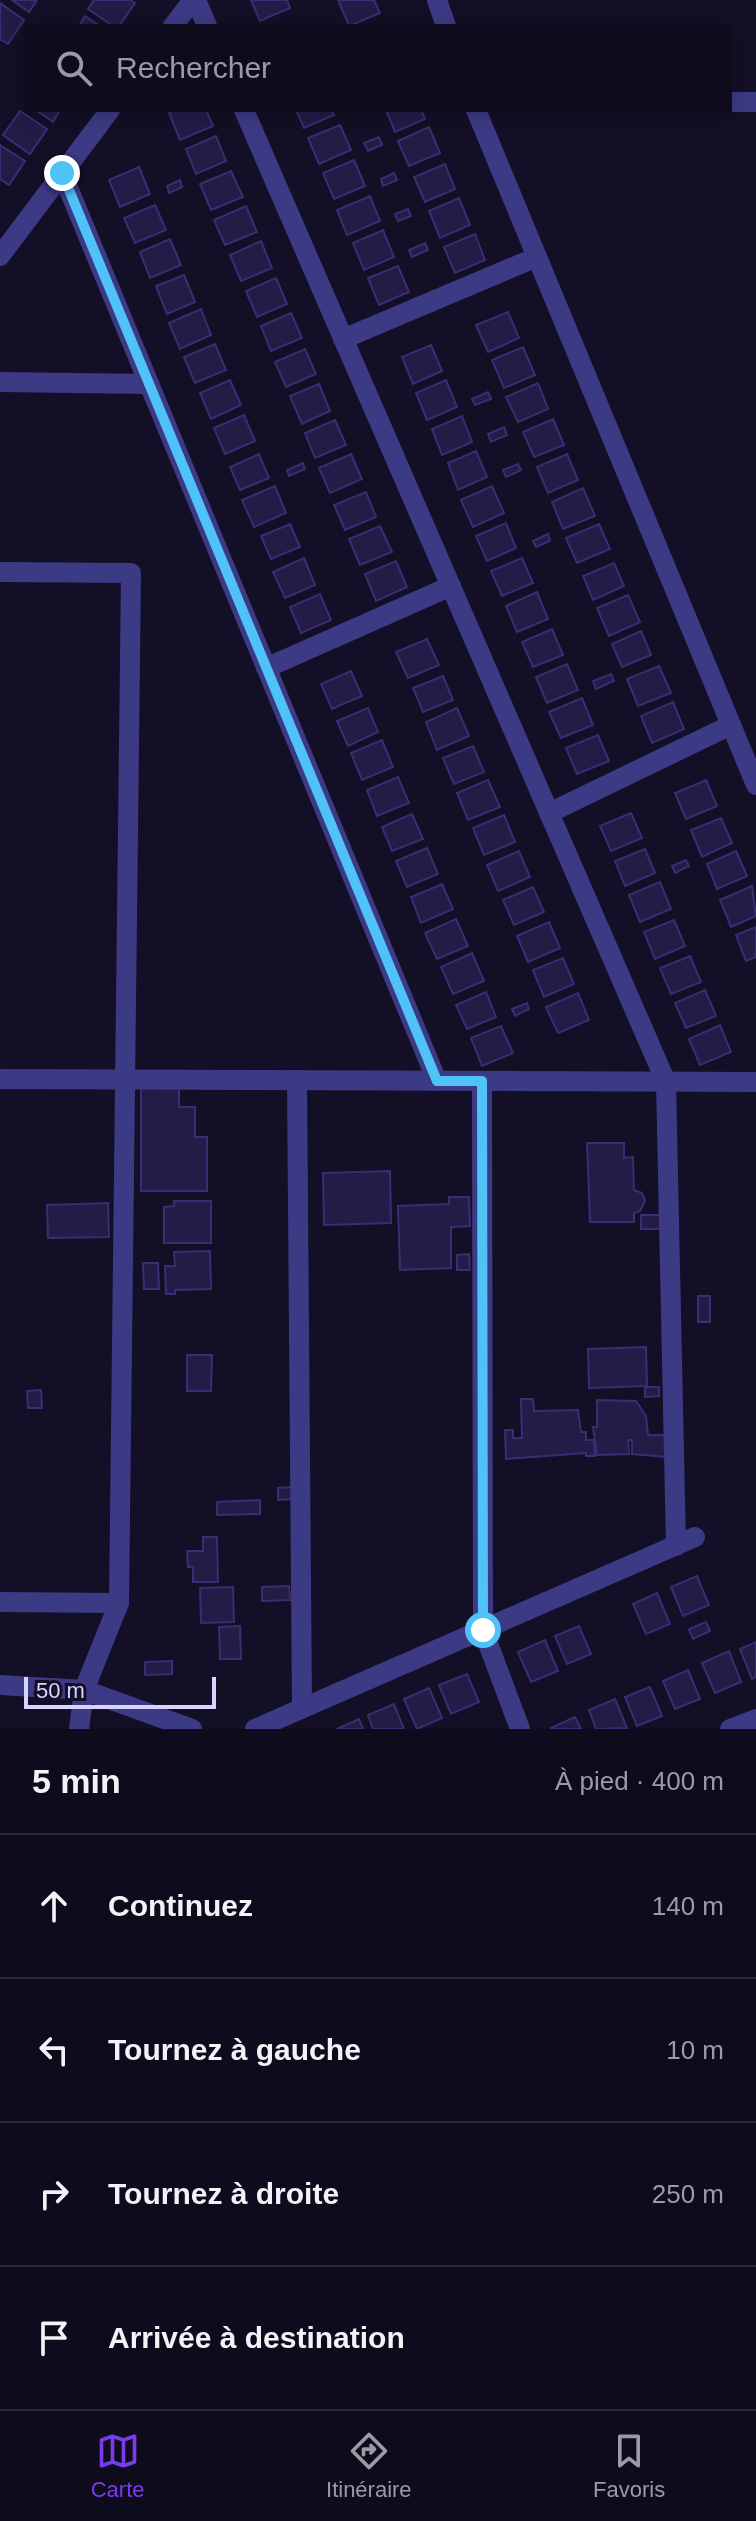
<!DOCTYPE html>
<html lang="fr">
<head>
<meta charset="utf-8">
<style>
  :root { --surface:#0e0b1c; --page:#171425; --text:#f1f3f6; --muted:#9b9ba3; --line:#2e2b3b; --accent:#7c3aed }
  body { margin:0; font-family:Helvetica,sans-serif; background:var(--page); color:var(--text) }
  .scale { position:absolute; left:24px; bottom:20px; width:192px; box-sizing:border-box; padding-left:8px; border:4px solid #d9d4ff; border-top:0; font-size:22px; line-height:28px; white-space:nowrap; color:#d9d4ff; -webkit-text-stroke:6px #130f26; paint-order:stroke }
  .stop { position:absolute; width:24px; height:24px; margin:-18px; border:6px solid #4fc3f7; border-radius:50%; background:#fff }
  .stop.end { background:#4fc3f7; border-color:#fff; box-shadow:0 2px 8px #0008 }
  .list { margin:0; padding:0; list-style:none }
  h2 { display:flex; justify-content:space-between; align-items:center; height:104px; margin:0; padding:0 32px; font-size:34px }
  h2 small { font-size:26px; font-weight:400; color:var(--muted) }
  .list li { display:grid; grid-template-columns:52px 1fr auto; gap:24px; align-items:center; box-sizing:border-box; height:144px; padding:0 32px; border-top:2px solid var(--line) }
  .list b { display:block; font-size:30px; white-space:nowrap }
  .list em { font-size:26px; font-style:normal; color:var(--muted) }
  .icon { flex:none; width:44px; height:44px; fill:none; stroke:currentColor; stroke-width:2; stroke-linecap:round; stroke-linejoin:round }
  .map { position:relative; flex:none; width:756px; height:1729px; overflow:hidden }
  .search { position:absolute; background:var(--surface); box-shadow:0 4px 20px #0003; left:24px; right:24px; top:24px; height:88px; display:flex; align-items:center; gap:20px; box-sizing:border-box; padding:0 28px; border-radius:0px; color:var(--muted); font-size:30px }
  .sheet { height:680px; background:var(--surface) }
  nav { display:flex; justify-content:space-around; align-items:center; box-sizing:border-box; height:112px; border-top:2px solid var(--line); background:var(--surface); font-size:22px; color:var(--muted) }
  nav a { display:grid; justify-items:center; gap:4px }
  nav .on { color:var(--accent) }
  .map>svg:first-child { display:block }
</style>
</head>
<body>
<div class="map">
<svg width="756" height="1729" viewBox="0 0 756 1729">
  <rect width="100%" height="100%" fill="#130f26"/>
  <g fill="#241b47" stroke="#3b2d73" stroke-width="2">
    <path d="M12 0H37L29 12Z"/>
    <path d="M94 0H130L135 3 119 26H113L88 9Z"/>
    <path d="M251 0H287L290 8 260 21Z"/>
    <path d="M338 0H374L380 13 349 26Z"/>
    <path d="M0 3 24 20 8 44 0 39Z"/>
    <path d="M85 16 100 26H79Z"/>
    <path d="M36 110H60L53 122Z"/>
    <path d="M176 110H206L213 126 180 140 169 113Z"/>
    <path d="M296 110H331L334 115 304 128Z"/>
    <path d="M386 110H421L425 119 395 132Z"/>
    <path d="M20 111 47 129 30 154 3 135Z"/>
    <path d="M340 125 351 150 319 164 308 138Z"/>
    <path d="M429 127 440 153 409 166 398 141Z"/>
    <path d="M216 136 226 161 196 174 186 149Z"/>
    <path d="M379 137 382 145 368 151 364 143Z"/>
    <path d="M0 145 25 161 9 185 0 179Z"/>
    <path d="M354 160 365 186 334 199 323 173Z"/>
    <path d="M445 164 455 189 425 202 414 177Z"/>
    <path d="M139 167 150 194 120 207 109 180Z"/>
    <path d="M231 171 243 197 211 210 200 184Z"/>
    <path d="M394 173 397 180 383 186 381 179Z"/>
    <path d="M180 180 182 187 169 193 167 186Z"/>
    <path d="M370 196 380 221 347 235 337 210Z"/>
    <path d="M459 198 470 225 440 238 429 211Z"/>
    <path d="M155 205 166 230 135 243 124 218Z"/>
    <path d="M246 206 257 232 225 245 214 220Z"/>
    <path d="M408 209 411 216 398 221 395 214Z"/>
    <path d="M383 230 394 257 364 270 353 243Z"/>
    <path d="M475 234 485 260 455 273 444 247Z"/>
    <path d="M170 239 181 265 150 278 140 252Z"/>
    <path d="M261 241 272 268 241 281 230 255Z"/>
    <path d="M425 243 428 250 412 257 409 250Z"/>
    <path d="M398 266 409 292 379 305 368 278Z"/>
    <path d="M184 275 195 302 167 314 156 286Z"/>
    <path d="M276 278 287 304 257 317 246 291Z"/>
    <path d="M201 309 211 335 180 349 169 323Z"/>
    <path d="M508 312 519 338 488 352 476 325Z"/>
    <path d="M291 313 302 338 271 351 261 326Z"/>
    <path d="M215 344 226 370 195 383 184 357Z"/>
    <path d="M431 345 442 371 413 384 402 357Z"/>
    <path d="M523 347 535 375 504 388 492 360Z"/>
    <path d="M305 349 316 374 286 387 275 362Z"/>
    <path d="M230 380 241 405 211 419 200 393Z"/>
    <path d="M446 380 457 407 427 420 416 393Z"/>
    <path d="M538 383 548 409 518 422 506 397Z"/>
    <path d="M319 384 330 411 302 424 290 396Z"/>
    <path d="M488 392 491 399 475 405 472 399Z"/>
    <path d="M244 415 255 441 225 454 214 428Z"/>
    <path d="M462 416 472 442 442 455 432 429Z"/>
    <path d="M553 419 564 445 534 457 523 432Z"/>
    <path d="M335 420 346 445 315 458 305 433Z"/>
    <path d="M504 427 507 435 491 442 488 434Z"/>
    <path d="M476 451 487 477 458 490 448 463Z"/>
    <path d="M259 454 269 478 240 490 230 467Z"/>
    <path d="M351 454 362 479 330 493 319 468Z"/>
    <path d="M567 454 578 480 548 493 537 467Z"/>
    <path d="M303 463 305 469 289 476 287 470Z"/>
    <path d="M518 464 521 470 506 477 503 470Z"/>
    <path d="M275 486 286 513 254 527 242 500Z"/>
    <path d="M492 486 504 513 473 527 461 500Z"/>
    <path d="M583 488 595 516 563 529 552 502Z"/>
    <path d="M366 492 376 517 345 530 334 505Z"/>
    <path d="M506 523 516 548 487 561 476 536Z"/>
    <path d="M290 524 300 547 271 559 261 536Z"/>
    <path d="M599 524 610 549 577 563 566 538Z"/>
    <path d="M380 526 392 552 360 565 349 539Z"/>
    <path d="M548 534 550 541 536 547 533 541Z"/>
    <path d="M304 558 315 585 285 598 273 572Z"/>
    <path d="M522 558 533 583 502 596 491 571Z"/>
    <path d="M396 561 407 587 376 601 365 574Z"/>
    <path d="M614 563 624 586 593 600 583 576Z"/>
    <path d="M537 592 548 619 517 632 506 606Z"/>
    <path d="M320 594 331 620 301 633 290 607Z"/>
    <path d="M628 595 640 622 609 636 597 608Z"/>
    <path d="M552 629 563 655 533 667 522 642Z"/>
    <path d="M641 631 651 655 622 667 612 644Z"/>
    <path d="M427 639 439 665 408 678 396 652Z"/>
    <path d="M567 664 578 690 547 703 536 677Z"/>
    <path d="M659 666 671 693 638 706 627 679Z"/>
    <path d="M351 671 362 696 332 709 321 684Z"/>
    <path d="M611 674 614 681 596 689 593 681Z"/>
    <path d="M443 676 453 700 423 712 413 688Z"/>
    <path d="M582 698 593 725 561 738 549 712Z"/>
    <path d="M673 702 684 729 652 743 641 716Z"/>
    <path d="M368 708 378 732 348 746 337 721Z"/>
    <path d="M457 708 469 736 437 750 426 722Z"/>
    <path d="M598 735 609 761 577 774 566 748Z"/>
    <path d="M382 740 393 767 362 780 351 753Z"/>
    <path d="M473 746 484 772 454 784 443 758Z"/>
    <path d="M398 777 409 803 377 816 367 790Z"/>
    <path d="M488 780 500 807 468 820 457 793Z"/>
    <path d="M706 780 717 806 686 819 675 793Z"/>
    <path d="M631 813 642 838 611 851 600 826Z"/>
    <path d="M412 814 423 839 392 851 382 827Z"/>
    <path d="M504 815 515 842 484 855 473 828Z"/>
    <path d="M721 818 732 843 702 857 691 830Z"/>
    <path d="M427 848 438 874 407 887 396 861Z"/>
    <path d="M645 849 655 873 625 886 615 861Z"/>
    <path d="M519 851 530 877 498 891 487 865Z"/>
    <path d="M736 851 747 876 717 889 707 864Z"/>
    <path d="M686 860 689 866 675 873 672 866Z"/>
    <path d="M660 882 671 909 640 922 629 895Z"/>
    <path d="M442 884 453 909 421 923 411 897Z"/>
    <path d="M752 886 756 916 731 927 720 900Z"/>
    <path d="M533 887 544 912 514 925 503 900Z"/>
    <path d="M456 919 468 946 437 959 425 933Z"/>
    <path d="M674 920 685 946 655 959 644 932Z"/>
    <path d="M549 922 560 948 528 962 517 936Z"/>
    <path d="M756 927V957L746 961 736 935Z"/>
    <path d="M472 953 484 981 453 994 441 967Z"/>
    <path d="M690 956 701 982 671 994 660 968Z"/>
    <path d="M563 958 574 984 544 997 533 970Z"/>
    <path d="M705 990 716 1016 686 1028 675 1003Z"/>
    <path d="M486 992 496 1017 467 1029 456 1005Z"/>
    <path d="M578 993 589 1020 558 1033 546 1007Z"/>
    <path d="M527 1003 529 1009 515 1016 512 1009Z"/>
    <path d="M720 1025 731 1052 700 1065 689 1039Z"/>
    <path d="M501 1026 513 1053 482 1066 471 1038Z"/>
    <path d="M141 1087H179V1107H195V1137H207V1191H141Z"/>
    <path d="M587 1143H624V1158L633 1157 634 1190 642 1193 645 1201 640 1211 634 1213V1222H590Z"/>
    <path d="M390 1171 391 1223 324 1225 323 1173Z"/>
    <path d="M449 1197H469L470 1226 451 1227V1268L400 1270 398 1206 449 1204Z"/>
    <path d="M174 1201H211V1243H164V1207L174 1206Z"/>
    <path d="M108 1203 109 1237 48 1238 47 1205Z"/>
    <path d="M641 1215H664L665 1229H641Z"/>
    <path d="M210 1251 211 1289 175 1290V1294H166L165 1266H175L174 1252Z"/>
    <path d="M469 1254 470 1270H457V1255Z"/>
    <path d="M143 1263H158L159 1289H144Z"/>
    <rect x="698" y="1296" width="12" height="26"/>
    <path d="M646 1347 647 1386 589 1388 588 1349Z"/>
    <path d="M187 1355H212L211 1391H187Z"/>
    <path d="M645 1387H659V1396L645 1397Z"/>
    <path d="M41 1390 42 1408H28L27 1391Z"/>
    <path d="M521 1399H533L534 1411 578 1410 581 1432H586V1440H594L595 1456H586V1453L506 1459 505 1430H513V1438H522Z"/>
    <path d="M597 1400 636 1401 646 1416 648 1435H666V1457L632 1454V1440H628L629 1454 597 1455 593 1427H597Z"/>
    <path d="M292 1487 293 1499 278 1500V1488Z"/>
    <path d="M260 1500V1514L217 1515V1502Z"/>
    <path d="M203 1537H217L218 1582H193V1567H188L187 1551H203Z"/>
    <path d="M697 1576 709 1605 683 1616 671 1587Z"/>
    <path d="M289 1586 290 1600 262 1601V1587Z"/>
    <path d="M233 1587 234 1622 201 1623 200 1588Z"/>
    <path d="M657 1593 670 1624 646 1634 633 1604Z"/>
    <path d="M706 1622 710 1631 693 1639 689 1629Z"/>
    <path d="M240 1626 241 1659H220L219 1627Z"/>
    <path d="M579 1626 591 1654 567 1664 555 1636Z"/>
    <path d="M545 1640 558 1671 531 1682 518 1652Z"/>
    <path d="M756 1642V1677L752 1679 740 1649Z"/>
    <path d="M729 1651 741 1682 715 1693 702 1663Z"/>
    <path d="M172 1661V1674L145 1675V1662Z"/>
    <path d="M688 1670 700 1699 675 1709 663 1681Z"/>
    <path d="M467 1674 479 1702 451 1714 439 1685Z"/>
    <path d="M650 1687 662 1716 637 1726 625 1697Z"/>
    <path d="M429 1688 442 1718 417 1729 404 1699Z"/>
    <path d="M615 1699 627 1728 596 1729 589 1710Z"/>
    <path d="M394 1704 404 1729H373L368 1715Z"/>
    <path d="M575 1717 581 1729H551V1728Z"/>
    <path d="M359 1719 363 1729H337Z"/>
  </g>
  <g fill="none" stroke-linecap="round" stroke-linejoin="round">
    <g stroke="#3d3a85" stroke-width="20">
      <path d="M196 0 207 26"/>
      <path d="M437 0 446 26"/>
      <path d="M173 26 193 0"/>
      <path d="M730 102H756"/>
      <path d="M244 110 666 1082 676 1546"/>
      <path d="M476 110 756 785"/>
      <path d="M62 173 437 1081"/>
      <path d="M0 256 110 110"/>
      <path d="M343 339 537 257"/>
      <path d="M0 382 149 384"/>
      <path d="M0 572 131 573 119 1603 84 1690 79 1729"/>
      <path d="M266 668 451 586"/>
      <path d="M549 813 731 725"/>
      <path d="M0 1079 756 1082"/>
      <path d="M297 1080 302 1708"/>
      <path d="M482 1081 483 1630 520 1729"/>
      <path d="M0 1602 119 1603"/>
      <path d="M0 1685 84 1690 192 1729"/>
      <path d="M255 1729 695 1537"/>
      <path d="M730 1729 756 1719"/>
    </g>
  </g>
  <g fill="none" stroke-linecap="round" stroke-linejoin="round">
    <path stroke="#4fc3f7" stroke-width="10" d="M62 173 437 1081H482L483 1630"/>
  </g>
</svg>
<div class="scale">50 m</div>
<div class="stop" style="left:483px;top:1630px"></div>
<div class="stop end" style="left:62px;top:173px"></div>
<div class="search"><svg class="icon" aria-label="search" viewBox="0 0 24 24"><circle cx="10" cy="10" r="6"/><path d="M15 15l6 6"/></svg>Rechercher</div>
</div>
<section class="sheet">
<h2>5 min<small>À pied · 400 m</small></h2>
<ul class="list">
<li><svg class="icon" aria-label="ahead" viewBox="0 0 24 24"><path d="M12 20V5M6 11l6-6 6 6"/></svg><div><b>Continuez</b></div><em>140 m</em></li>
<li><svg class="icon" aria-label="left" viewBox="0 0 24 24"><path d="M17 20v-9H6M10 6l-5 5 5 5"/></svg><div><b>Tournez à gauche</b></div><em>10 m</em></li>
<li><svg class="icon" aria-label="right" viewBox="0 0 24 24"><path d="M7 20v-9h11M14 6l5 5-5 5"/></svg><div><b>Tournez à droite</b></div><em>250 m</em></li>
<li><svg class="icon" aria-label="arrive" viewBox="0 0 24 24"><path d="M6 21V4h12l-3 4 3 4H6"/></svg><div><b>Arrivée à destination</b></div></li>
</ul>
</section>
<nav>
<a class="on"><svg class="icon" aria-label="map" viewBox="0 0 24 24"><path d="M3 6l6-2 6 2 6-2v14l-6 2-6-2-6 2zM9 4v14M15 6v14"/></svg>Carte</a>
<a><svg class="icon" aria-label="directions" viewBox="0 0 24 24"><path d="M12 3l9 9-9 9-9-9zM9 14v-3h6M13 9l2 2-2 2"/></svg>Itinéraire</a>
<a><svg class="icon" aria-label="saved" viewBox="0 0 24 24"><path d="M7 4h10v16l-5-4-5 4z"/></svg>Favoris</a>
</nav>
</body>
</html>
